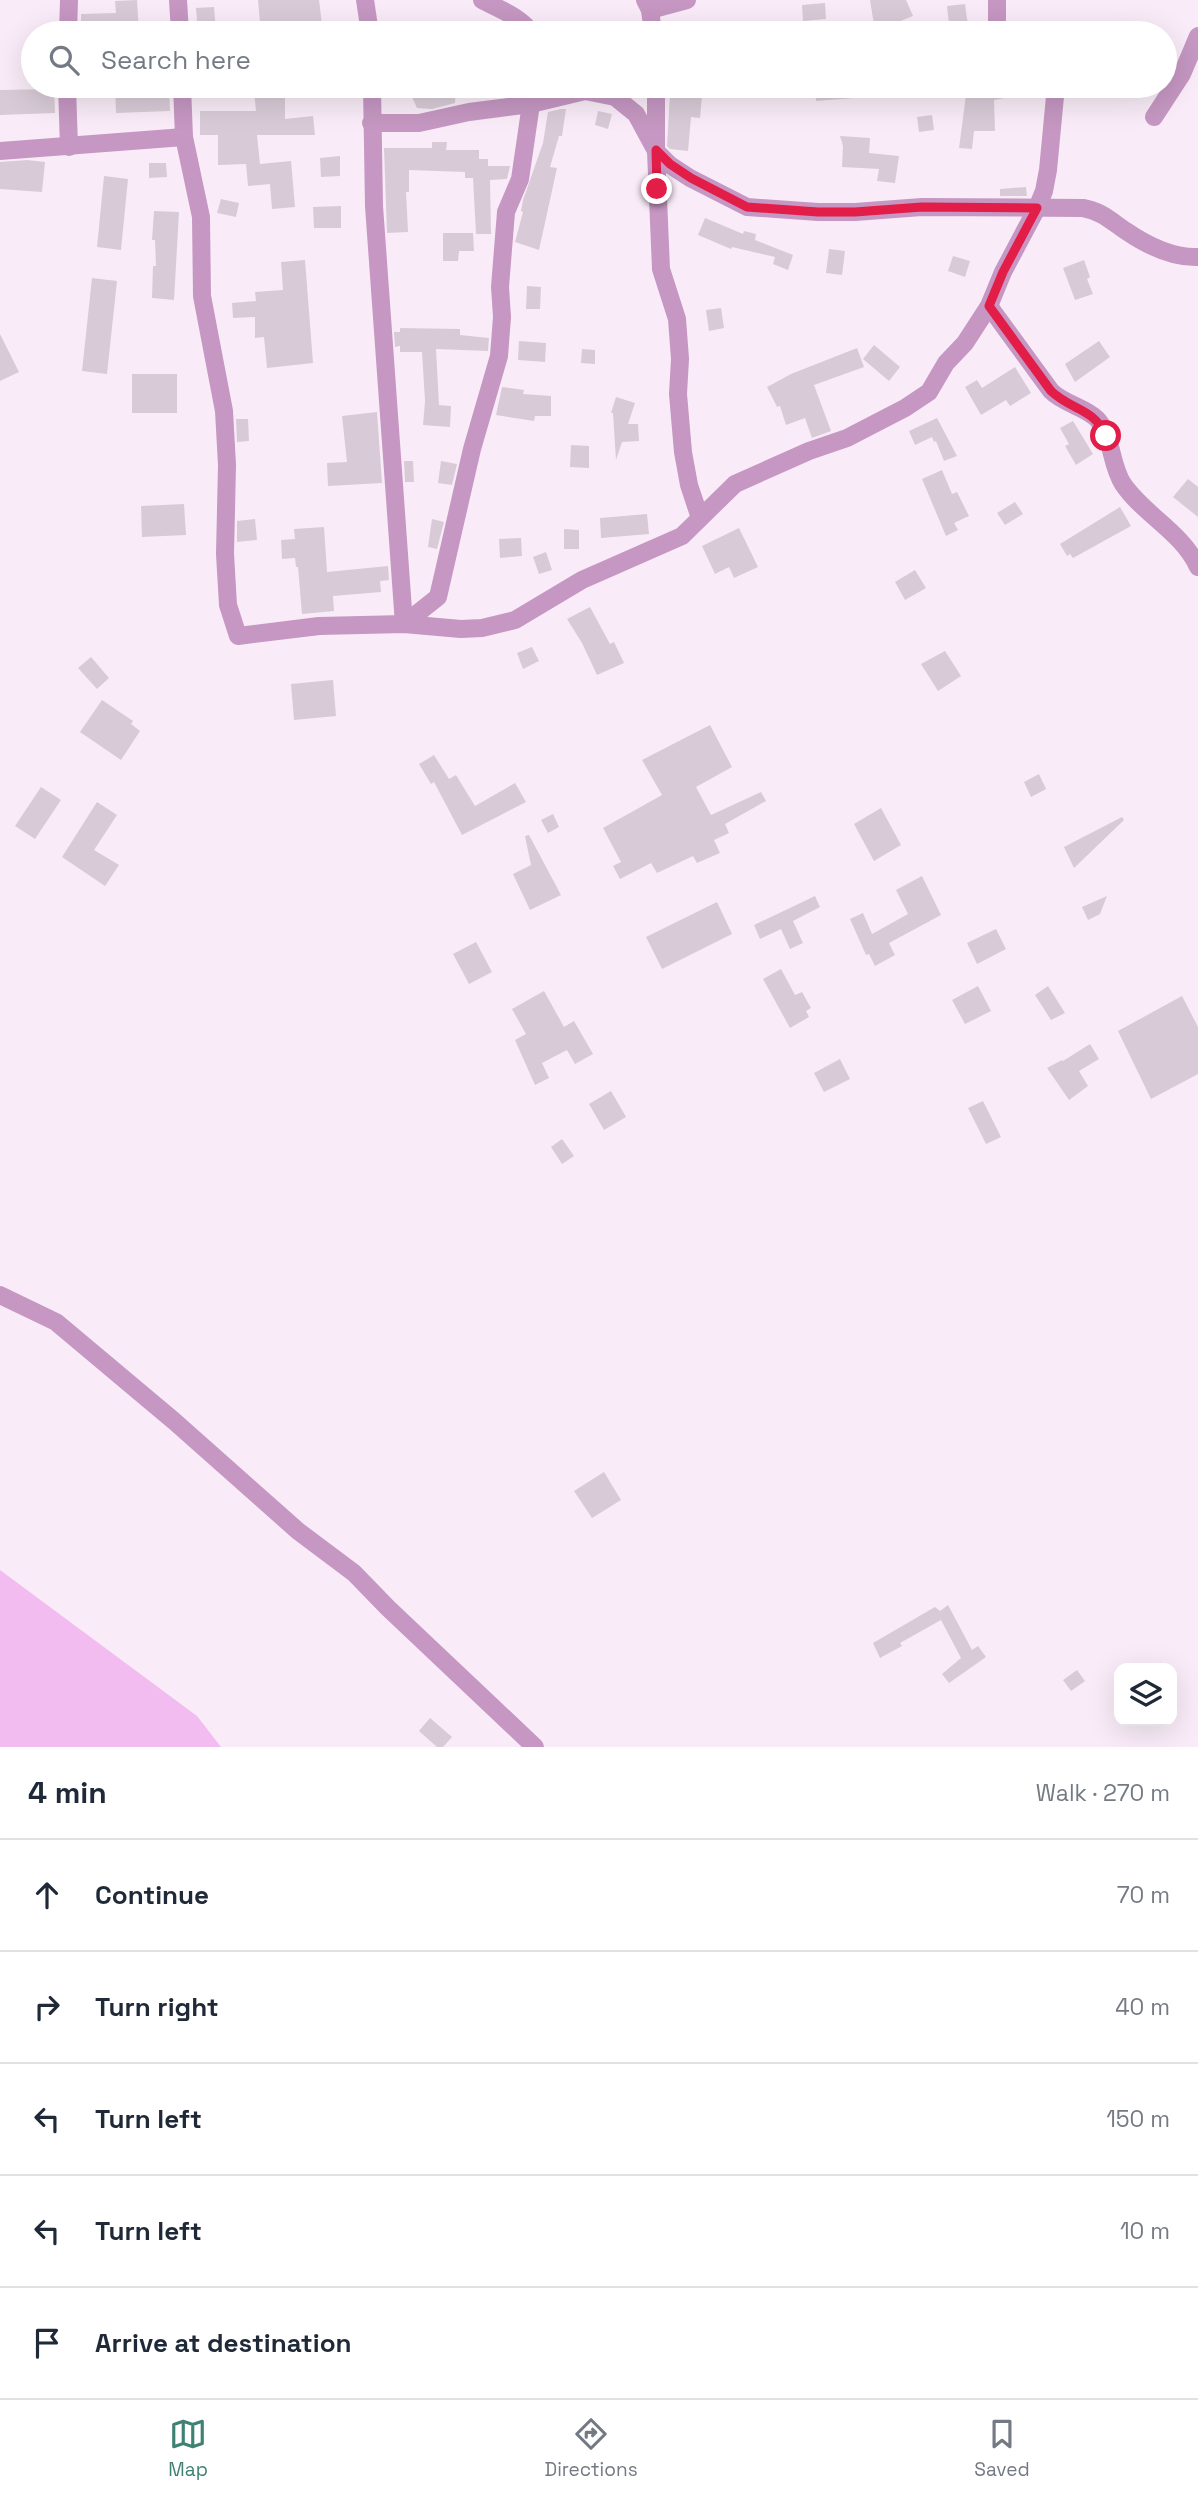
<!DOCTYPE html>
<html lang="en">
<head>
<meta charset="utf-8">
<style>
  :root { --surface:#fff; --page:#f6f6f7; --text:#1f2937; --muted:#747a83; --line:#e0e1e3; --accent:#3f8274 }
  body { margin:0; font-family:"Space Grotesk",sans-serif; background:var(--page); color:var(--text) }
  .controls { position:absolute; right:21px; bottom:21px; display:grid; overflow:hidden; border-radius:14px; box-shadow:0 7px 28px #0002 }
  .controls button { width:63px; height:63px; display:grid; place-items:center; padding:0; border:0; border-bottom:2px solid var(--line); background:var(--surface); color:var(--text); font:35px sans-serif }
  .stop { position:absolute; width:21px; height:21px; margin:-16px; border:5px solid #e11d48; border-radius:50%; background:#fff }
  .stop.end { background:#e11d48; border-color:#fff; box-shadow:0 2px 7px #0008 }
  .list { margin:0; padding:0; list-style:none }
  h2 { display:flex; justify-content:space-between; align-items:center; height:91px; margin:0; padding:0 28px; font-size:30px }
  h2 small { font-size:23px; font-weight:400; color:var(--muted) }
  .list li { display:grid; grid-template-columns:46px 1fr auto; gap:21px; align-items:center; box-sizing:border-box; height:112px; padding:0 28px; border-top:2px solid var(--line) }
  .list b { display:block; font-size:26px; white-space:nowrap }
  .list em { font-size:23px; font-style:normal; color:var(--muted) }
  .icon { flex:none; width:38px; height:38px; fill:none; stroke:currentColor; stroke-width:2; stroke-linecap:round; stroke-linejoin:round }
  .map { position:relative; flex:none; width:1198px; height:1747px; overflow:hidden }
  .search { position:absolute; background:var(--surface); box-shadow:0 7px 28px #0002; left:21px; right:21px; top:21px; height:77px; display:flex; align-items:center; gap:18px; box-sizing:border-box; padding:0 24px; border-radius:38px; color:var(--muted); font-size:26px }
  .sheet { height:651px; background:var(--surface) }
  nav { display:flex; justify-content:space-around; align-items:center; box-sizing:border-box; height:98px; border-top:2px solid var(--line); background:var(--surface); font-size:19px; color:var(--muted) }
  nav a { display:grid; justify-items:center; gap:4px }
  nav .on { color:var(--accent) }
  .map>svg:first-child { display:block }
</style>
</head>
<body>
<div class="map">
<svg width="1198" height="1747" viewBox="0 0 1198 1747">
  <rect width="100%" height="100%" fill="#f9ecf8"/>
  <path fill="#f3bcf0" d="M0 1570 197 1716 221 1747H0Z"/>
  <g fill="#d8cbd7">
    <path d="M137 0 139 33H81V14L116 13 115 1Z"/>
    <path d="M258 0H319L323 33H261Z"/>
    <path d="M870 0H906L913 16 886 27 883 21 874 25Z"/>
    <path d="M825 3 826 19 803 21 802 5Z"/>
    <path d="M965 4 969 33H950L947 6Z"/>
    <path d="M214 7 216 32 198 33 196 8Z"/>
    <path d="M115 86H169L170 111 116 113Z"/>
    <path d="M407 86H456L455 103 432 109 417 108Z"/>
    <path d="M815 86H878L879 96 816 101Z"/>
    <path d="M981 86H1031L1032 93 994 100 995 131H974L972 149 959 148 966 95 982 92Z"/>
    <path d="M285 87V119L313 116 315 135H257L260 164 291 161 295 207 272 209 270 184 248 186 246 164 218 165V135H200V111H256L254 91Z"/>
    <path d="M54 89 55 113 0 115V90Z"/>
    <path d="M670 94 702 96 700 118 691 117 688 151 670 149 667 146Z"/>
    <path d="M561 109H566L562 136H559L550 167 557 168 539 250 515 242 523 212 521 211 523 200 543 143 548 112Z"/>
    <path d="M598 111 612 114 608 129 595 125Z"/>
    <path d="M932 115 934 130 919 132 917 117Z"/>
    <path d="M840 136 870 138 869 153 899 156 895 183 877 181 879 169 842 167 843 146Z"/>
    <path d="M432 142H447L446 150H479V159H488V166H510L507 179 490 180 491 234H476L473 178H465V172L409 170V192H406L408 232 387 233 384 148H432Z"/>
    <path d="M340 156V176L321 177 320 158Z"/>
    <path d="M27 160 45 162 42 192 0 189V162Z"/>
    <path d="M149 163H166L167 177 149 178Z"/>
    <path d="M104 176 128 179 121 250 97 247Z"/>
    <path d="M1026 187 1027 196H1000V189Z"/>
    <path d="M221 199 239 203 236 217 217 213Z"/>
    <path d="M341 206V228H314L313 207Z"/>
    <path d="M154 211 179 212 174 300 152 298 153 266H156L155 240H152Z"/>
    <path d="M705 218 743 234 744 231 756 234 755 240 793 255 788 270 773 264 775 257 732 247 731 249 698 235Z"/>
    <path d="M443 233H473L474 251H459L458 261H443Z"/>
    <path d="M829 249 845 251 842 275 826 273Z"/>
    <path d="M953 256 970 261 965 277 948 271Z"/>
    <path d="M305 260 313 363 267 368 264 337 255 338V317L233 318 232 303 256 301 255 292 283 290 281 262Z"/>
    <path d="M1084 260 1090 277 1087 279 1093 294 1075 300 1063 268Z"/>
    <path d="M92 278 117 281 107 374 82 371Z"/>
    <path d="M527 286 541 287 540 309H526Z"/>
    <path d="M721 308 724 328 709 331 706 310Z"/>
    <path d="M400 328 460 329V335L489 338 488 351 436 349 439 405 451 406 450 427 423 425 425 401 422 352H400V346L395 347 394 332H400Z"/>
    <path d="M0 334 19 372 0 381Z"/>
    <path d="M519 341 546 343 545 362 518 360Z"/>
    <path d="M1099 341 1110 357 1075 382 1065 364Z"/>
    <path d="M874 345 900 367 889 381 863 359Z"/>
    <path d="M857 348 864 367 814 385 831 431 812 438 805 418 786 425 780 406 777 407 767 387 791 374Z"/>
    <path d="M582 349 595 350V364L581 363Z"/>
    <path d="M1015 367 1031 393 1010 406 1006 400 981 415 965 387 977 380 982 388Z"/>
    <rect x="132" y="374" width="45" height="39"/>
    <path d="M502 387 524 390 523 394 551 396V416H535L534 421 496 415Z"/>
    <path d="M616 397 635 403 628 424H638L639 441 622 442 616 460 613 413H611Z"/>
    <path d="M377 412 382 483 328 486 327 463 347 462 342 416Z"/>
    <path d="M937 418 957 456 944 461 936 441 934 442 932 437 915 445 909 431Z"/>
    <path d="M236 419H248L249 441 237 442Z"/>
    <path d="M1073 421 1093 454 1076 465 1065 446 1069 444 1060 428Z"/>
    <path d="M571 445 589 446V468L570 467Z"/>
    <path d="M404 461H413L414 482H405Z"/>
    <path d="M441 461 457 464 452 485 438 483Z"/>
    <path d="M942 470 952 494 957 492 969 516 954 523 958 530 946 536 922 479Z"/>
    <path d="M1188 479 1198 487V517L1173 497Z"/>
    <path d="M1015 502 1023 514 1005 525 997 513Z"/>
    <path d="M184 504 186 535 142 537 141 506Z"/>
    <path d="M1120 507 1131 526 1073 558 1070 554 1067 556 1060 544Z"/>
    <path d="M647 514 649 534 601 538 600 518Z"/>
    <path d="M255 519 257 540 237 542V521Z"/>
    <path d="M432 519 444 522 437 549 428 547Z"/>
    <path d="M324 527 327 572 388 566 389 580 380 581 381 592 333 596 334 611 302 614 298 567H296L295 558 282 559 281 540 295 539 294 529Z"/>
    <path d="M739 528 758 567 734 578 729 567 715 574 702 546Z"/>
    <path d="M564 529 579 530V549H564Z"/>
    <path d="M521 538 522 556 500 558 499 539Z"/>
    <path d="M546 552 552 570 539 574 533 557Z"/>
    <path d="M915 570 926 588 905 600 895 582Z"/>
    <path d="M590 607 610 644 614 642 624 663 597 675 582 643 567 619Z"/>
    <path d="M532 647 539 661 523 669 517 653Z"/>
    <path d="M945 651 961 676 938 691 921 664Z"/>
    <path d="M91 657 109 678 97 689 78 668Z"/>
    <path d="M333 680 336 716 294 720 291 684Z"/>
    <path d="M102 700 133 721 131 724 140 731 121 760 80 732Z"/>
    <path d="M710 725 732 767 696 787 711 815 761 792 766 801 725 824 729 833 714 840 720 853 697 863 693 856 657 873 651 863 620 879 613 866 621 862 603 828 662 795 642 760Z"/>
    <path d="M434 755 449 779 456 775 475 806 515 783 526 802 462 835 434 782 431 784 419 764Z"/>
    <path d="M1039 774 1046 789 1031 797 1024 782Z"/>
    <path d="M41 787 61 800 35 839 15 826Z"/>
    <path d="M97 802 117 815 94 850 119 865 105 886 62 857Z"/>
    <path d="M881 808 901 845 874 861 854 824Z"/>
    <path d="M553 814 559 827 548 833 541 820Z"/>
    <path d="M1122 817 1124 820 1074 868 1064 847Z"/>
    <path d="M529 835 561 895 530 910 513 874 531 865 525 836Z"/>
    <path d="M922 876 941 915 889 943 895 955 875 966 869 954 866 955 850 919 863 913 872 934 908 914 896 890Z"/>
    <path d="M815 896 820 907 793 921 803 943 790 949 781 929 760 939 754 925Z"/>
    <path d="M1107 896 1100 914 1088 920 1082 907Z"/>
    <path d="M717 902 732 934 662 969 646 937Z"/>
    <path d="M996 929 1006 949 977 964 967 943Z"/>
    <path d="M476 942 492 972 469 984 453 954Z"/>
    <path d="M781 969 795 995 802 992 811 1008 806 1011 809 1017 790 1028 763 979Z"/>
    <path d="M978 986 991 1011 965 1024 952 1000Z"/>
    <path d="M1048 986 1065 1013 1051 1020 1035 995Z"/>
    <path d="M544 991 564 1027 574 1021 593 1054 575 1064 567 1050 542 1063 549 1078 535 1085 515 1040 526 1034 512 1009Z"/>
    <path d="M1182 996 1198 1027V1074L1151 1099 1118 1031Z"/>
    <path d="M1090 1044 1099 1059 1079 1071 1088 1086 1069 1100 1047 1068 1062 1060 1063 1061Z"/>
    <path d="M840 1059 850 1079 824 1092 814 1073Z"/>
    <path d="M611 1091 626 1117 604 1130 589 1104Z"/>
    <path d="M983 1101 1001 1137 986 1144 968 1108Z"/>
    <path d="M562 1139 574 1156 562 1164 551 1147Z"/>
    <path d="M604 1472 621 1500 592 1518 574 1491Z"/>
    <path d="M948 1605 972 1650 978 1646 986 1657 949 1683 942 1674 961 1658 941 1620 900 1643 902 1646 880 1658 873 1643 935 1607 940 1611Z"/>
    <path d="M1077 1670 1085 1681 1071 1691 1063 1680Z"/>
    <path d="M430 1718 452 1737 443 1747H437L419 1731Z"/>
  </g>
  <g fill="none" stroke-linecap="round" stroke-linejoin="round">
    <g stroke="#c597c2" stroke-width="18">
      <path d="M178 0 180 33"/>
      <path d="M365 0 370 33"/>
      <path d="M482 0C501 10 519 16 532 33"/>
      <path d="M645 0 650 10 653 33"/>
      <path d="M650 10 687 0"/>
      <path d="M68 33 69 0"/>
      <path d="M997 33V0"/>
      <path d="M67 86 69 147"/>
      <path d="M182 86 184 137 201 217 202 296 224 411 227 465 225 554 228 605 238 636 319 626 404 624 461 629 482 628 515 620 582 580 682 536 735 484 809 451 847 438 905 408 929 392 946 363 965 343 989 306 1003 272 1037 208 1044 191 1048 170 1056 86"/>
      <path d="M372 86 374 206 404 624"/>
      <path d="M580 86 585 91 615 97 636 114 656 151 670 165 690 178 747 207 818 212H855L922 207 1083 208C1101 211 1111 221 1126 231 1148 246 1172 258 1198 257"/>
      <path d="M656 86V151L661 269 677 319 680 359 678 394 683 452 689 485 700 518"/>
      <path d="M1154 117 1182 74 1198 36"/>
      <path d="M371 123H419L469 112 531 104 585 91"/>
      <path d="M0 151 184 137"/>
      <path d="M989 306 1051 391C1064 404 1085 407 1097 419 1113 437 1110 464 1123 484 1144 515 1182 532 1198 567"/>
      <path d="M404 624 438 597 472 449 499 356 502 317 500 287 506 212 520 179 531 104"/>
      <path d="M0 1295 56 1322 174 1421 298 1531 354 1573 388 1608 535 1747"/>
    </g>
  </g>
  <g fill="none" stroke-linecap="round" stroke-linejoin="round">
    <path stroke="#e11d48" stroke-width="9" d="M657 189 656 150 670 164 691 178 747 207 818 212H855L922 207 1037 208 1003 272 989 306 1051 391C1072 411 1093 407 1106 436"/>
  </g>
</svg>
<div class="controls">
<button><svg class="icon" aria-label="layers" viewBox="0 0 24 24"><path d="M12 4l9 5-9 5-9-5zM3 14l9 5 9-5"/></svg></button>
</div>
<div class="stop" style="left:1106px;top:436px"></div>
<div class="stop end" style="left:657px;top:189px"></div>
<div class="search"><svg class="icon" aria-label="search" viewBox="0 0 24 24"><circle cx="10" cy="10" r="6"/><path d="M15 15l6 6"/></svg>Search here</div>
</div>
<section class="sheet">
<h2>4 min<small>Walk · 270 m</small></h2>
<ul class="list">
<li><svg class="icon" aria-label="ahead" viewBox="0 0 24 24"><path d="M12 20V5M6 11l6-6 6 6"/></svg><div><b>Continue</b></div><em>70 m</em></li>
<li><svg class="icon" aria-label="right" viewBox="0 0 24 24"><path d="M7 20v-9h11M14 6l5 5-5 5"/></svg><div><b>Turn right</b></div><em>40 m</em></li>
<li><svg class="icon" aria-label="left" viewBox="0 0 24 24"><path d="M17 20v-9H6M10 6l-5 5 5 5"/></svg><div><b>Turn left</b></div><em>150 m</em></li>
<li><svg class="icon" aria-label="left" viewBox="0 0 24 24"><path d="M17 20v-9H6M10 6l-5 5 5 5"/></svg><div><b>Turn left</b></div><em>10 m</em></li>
<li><svg class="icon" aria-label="arrive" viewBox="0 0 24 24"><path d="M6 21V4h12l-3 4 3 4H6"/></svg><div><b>Arrive at destination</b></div></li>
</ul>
</section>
<nav>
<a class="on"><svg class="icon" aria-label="map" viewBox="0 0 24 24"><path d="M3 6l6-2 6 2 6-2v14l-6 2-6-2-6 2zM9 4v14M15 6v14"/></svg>Map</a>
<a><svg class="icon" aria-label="directions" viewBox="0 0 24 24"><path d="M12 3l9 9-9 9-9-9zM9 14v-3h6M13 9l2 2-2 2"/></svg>Directions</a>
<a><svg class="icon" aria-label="saved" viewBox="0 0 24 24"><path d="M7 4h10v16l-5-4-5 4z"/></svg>Saved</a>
</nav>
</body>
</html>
